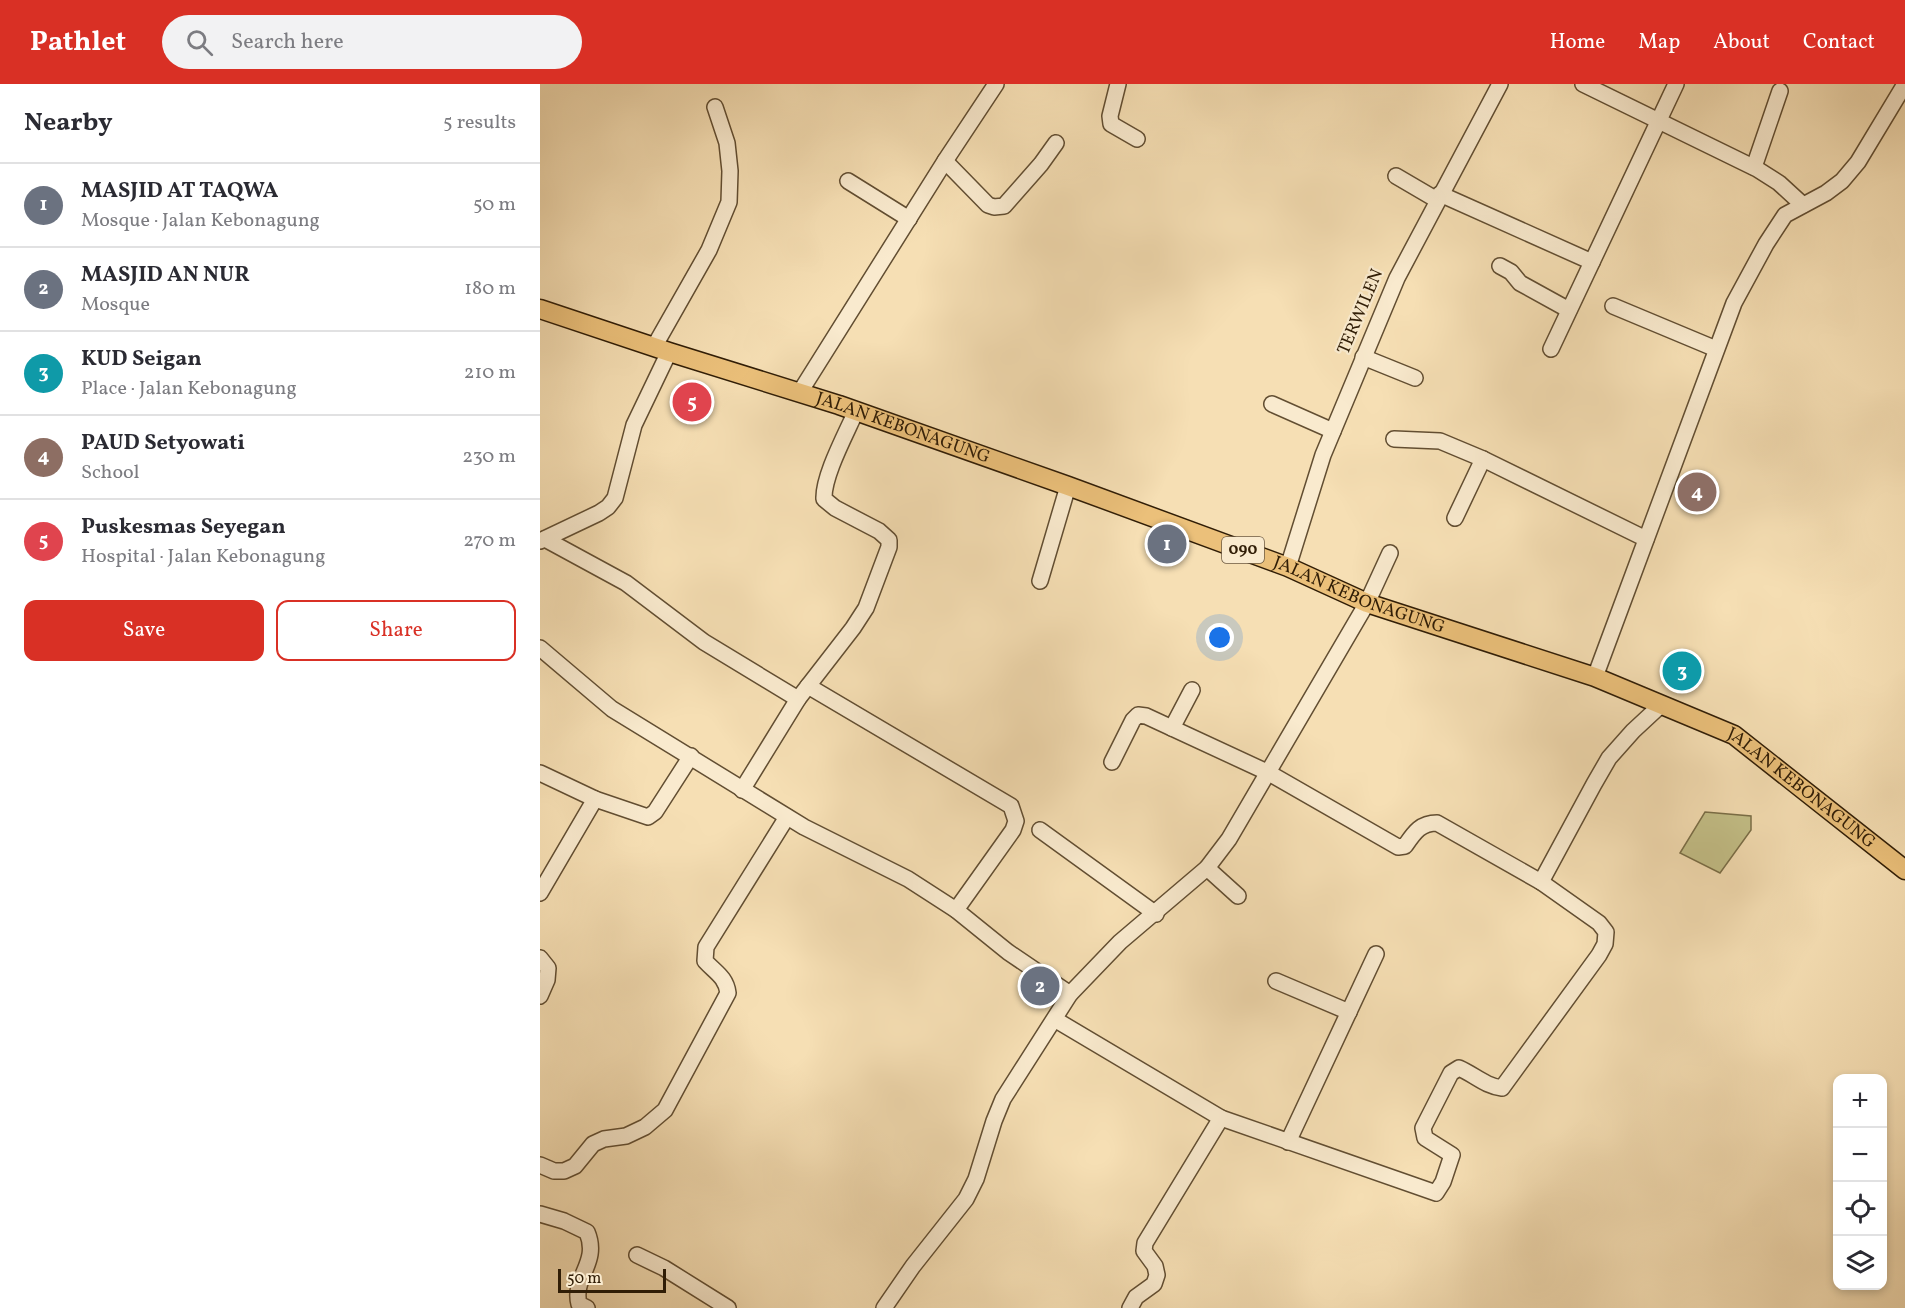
<!DOCTYPE html>
<html lang="en">
<head>
<meta charset="utf-8">
<style>
  :root { --surface:#fff; --page:#f2f2f3; --text:#2b2b33; --muted:#7c7c81; --line:#e1e1e2; --accent:#d93025 }
  body { margin:0; font-family:Vollkorn,serif; background:var(--page); color:var(--text) }
  .controls { position:absolute; right:18px; bottom:18px; display:grid; overflow:hidden; border-radius:12px; box-shadow:0 3px 9px #0003 }
  .controls button { width:54px; height:54px; display:grid; place-items:center; padding:0; border:0; border-bottom:2px solid var(--line); background:var(--surface); color:var(--text); font:30px sans-serif }
  .scale { position:absolute; left:18px; bottom:15px; width:108px; box-sizing:border-box; padding-left:6px; border:3px solid #301d06; border-top:0; font-size:16px; line-height:21px; white-space:nowrap; color:#301d06; -webkit-text-stroke:4px #f9eace; paint-order:stroke }
  .you { position:absolute; left:680px; top:554px; width:21px; height:21px; margin:-15px; border:4px solid #fff; border-radius:50%; background:#1a73e8; box-shadow:0 0 0 9px #1a73e833 }
  .badge { display:grid; place-items:center; width:39px; height:39px; border-radius:50%; background:var(--accent); color:#fff; font-size:20px; font-weight:700 }
  .pin { position:absolute; translate:-50% -50%; border:3px solid #fff; box-shadow:0 2px 6px #0006 }
  .list { margin:0; padding:0; list-style:none }
  h2 { display:flex; justify-content:space-between; align-items:center; height:78px; margin:0; padding:0 24px; font-size:26px }
  h2 small { font-size:20px; font-weight:400; color:var(--muted) }
  .list li { display:grid; grid-template-columns:39px 1fr auto; gap:18px; align-items:center; box-sizing:border-box; height:84px; padding:0 24px; border-top:2px solid var(--line) }
  .list b { display:block; font-size:22px; white-space:nowrap }
  .list p { margin:0; font-size:20px; white-space:nowrap; color:var(--muted) }
  .list em { font-size:20px; font-style:normal; color:var(--muted) }
  .actions { display:flex; gap:12px; padding:18px 24px }
  .actions a { flex:1; padding:14px 0; border:2px solid var(--accent); border-radius:12px; text-align:center; font-size:21px; color:var(--accent) }
  .actions .main { background:var(--accent); color:#fff }
  .icon { flex:none; width:33px; height:33px; fill:none; stroke:currentColor; stroke-width:2; stroke-linecap:round; stroke-linejoin:round }
  .map { position:relative; flex:none; width:1365px; height:1224px; overflow:hidden }
  header { display:flex; align-items:center; gap:36px; box-sizing:border-box; height:84px; padding:0 30px; background:var(--accent); color:#fff }
  header strong { font-size:28px }
  nav { display:flex; gap:33px; margin-inline-start:auto; font-size:21px }
  .search { width:420px; height:54px; background:var(--page); display:flex; align-items:center; gap:15px; box-sizing:border-box; padding:0 21px; border-radius:33px; color:var(--muted); font-size:22px }
  main { display:flex }
  aside { flex:1; background:var(--surface) }
  .map>svg:first-child { display:block }
</style>
</head>
<body>
<header>
<strong>Pathlet</strong>
<div class="search"><svg class="icon" aria-label="search" viewBox="0 0 24 24"><circle cx="10" cy="10" r="6"/><path d="M15 15l6 6"/></svg>Search here</div>
<nav><a>Home</a><a>Map</a><a>About</a><a>Contact</a></nav>
</header>
<main>
<aside>
<h2>Nearby<small>5 results</small></h2>
<ul class="list">
<li><span class="badge" style="background:#6b7280">1</span><div><b>MASJID AT TAQWA</b><p>Mosque · Jalan Kebonagung</p></div><em>50 m</em></li>
<li><span class="badge" style="background:#6b7280">2</span><div><b>MASJID AN NUR</b><p>Mosque</p></div><em>180 m</em></li>
<li><span class="badge" style="background:#0f9aa8">3</span><div><b>KUD Seigan</b><p>Place · Jalan Kebonagung</p></div><em>210 m</em></li>
<li><span class="badge" style="background:#8d6e63">4</span><div><b>PAUD Setyowati</b><p>School</p></div><em>230 m</em></li>
<li><span class="badge" style="background:#e0444e">5</span><div><b>Puskesmas Seyegan</b><p>Hospital · Jalan Kebonagung</p></div><em>270 m</em></li>
</ul>
<div class="actions"><a class="main">Save</a><a>Share</a></div>
</aside>
<div class="map">
<svg width="1365" height="1224" viewBox="0 0 1365 1224">
  <rect width="100%" height="100%" fill="#f6dfb4"/>
  <filter id="stains"><feTurbulence type="fractalNoise" baseFrequency=".00333" numOctaves="4"/><feColorMatrix values="0 0 0 0 .2 0 0 0 0 .09 0 0 0 0 .02 0 0 0 .5 -.17"/></filter>
  <radialGradient id="worn" r=".72"><stop offset=".6" stop-color="#630" stop-opacity="0"/><stop offset="1" stop-color="#630" stop-opacity=".3"/></radialGradient>
  <path fill="#c4c088" stroke="#7a6e47" stroke-width="1.5" d="M1165 728 1211 732V746L1180 789 1140 769Z"/>
  <g fill="none" stroke-linecap="round" stroke-linejoin="round">
    <defs>
      <g id="minor">
        <path d="M578 0 570 32 571 40 597 55"/>
        <path d="M1043 0 1217 85 1239 99 1263 121"/>
        <path d="M405 77 448 121 454 123 464 122 501 80 516 59"/>
        <path d="M1214 83 1240 7"/>
        <path d="M856 92 897 116"/>
        <path d="M308 97 369 135"/>
        <path d="M900 110 1052 178"/>
        <path d="M960 182 971 188 980 199 1029 226"/>
        <path d="M1073 222 1176 265"/>
        <path d="M114 263 169 166 189 118 190 87 187 59 175 23"/>
        <path d="M1011 265 1136 0"/>
        <path d="M823 273 875 294"/>
        <path d="M260 308 405 77 456 0"/>
        <path d="M732 320 793 347"/>
        <path d="M854 355 900 357 943 375 1106 455"/>
        <path d="M915 434 943 375"/>
        <path d="M5 455 86 499 164 558 258 615"/>
        <path d="M0 457 59 429 68 423 75 414 94 341 129 268"/>
        <path d="M748 483 783 371 857 194 960 0"/>
        <path d="M500 497 528 402"/>
        <path d="M0 564 72 625 264 743 368 795 416 826 468 868 530 910"/>
        <path d="M1055 593 1194 219 1226 160 1245 131 1286 109 1302 97 1318 78 1365 0"/>
        <path d="M268 602 471 722 476 737 473 746 416 826"/>
        <path d="M632 644 652 606"/>
        <path d="M0 689 55 715 108 733 115 728 151 672"/>
        <path d="M202 706 258 615 313 544 326 524 349 463V456L339 447 295 424 284 415C283 392 306 350 316 327"/>
        <path d="M500 746 616 830"/>
        <path d="M667 784 698 812"/>
        <path d="M1001 798 1054 700 1069 674 1093 647 1121 621"/>
        <path d="M0 809 55 715"/>
        <path d="M0 874 8 884 7 896 0 912"/>
        <path d="M736 897 809 928"/>
        <path d="M516 936 681 1034 896 1109 903 1098 912 1071 885 1054 883 1044 911 989 919 984C935 991 945 1002 962 1004L1059 871 1065 860 1066 848 1059 839 1001 798 897 739C880 739 874 749 865 762L858 763 729 689 606 632 598 631 593 636 572 678"/>
        <path d="M748 1058 836 870"/>
        <path d="M0 1081 14 1087H24L35 1082 53 1060 64 1055 86 1052 105 1043 125 1026 188 909C186 893 175 888 165 877L166 863 247 733"/>
        <path d="M0 1130 24 1137 47 1148C60 1179 32 1193 39 1220L47 1224"/>
        <path d="M97 1171 124 1184 188 1224"/>
        <path d="M344 1224 373 1182 426 1115 436 1095 454 1037 463 1015 530 910 580 858 667 784 689 755 827 519 850 469"/>
        <path d="M590 1224 596 1213 614 1200 617 1191 615 1182 604 1167 605 1159 681 1034"/>
      </g>
      <g id="major">
        <path id="s1" d="M0 225 129 268 299 321 528 402 748 483 827 519 1055 593 1194 651 1365 786"/>
      </g>
    </defs>
    <use href="#minor" stroke="#624e32" stroke-width="18"/>
    <use href="#major" stroke="#301d06" stroke-width="21"/>
    <use href="#minor" stroke="#f9eace" stroke-width="15"/>
    <use href="#major" stroke="#ebc07a" stroke-width="18"/>
  </g>
  <g text-anchor="middle" dominant-baseline="central" stroke-width="4.5" stroke-linejoin="round" paint-order="stroke">
    <rect fill="#f9eace" stroke="#6c5a42" stroke-width="1.5" x="682" y="453" width="42" height="26" rx="4.5"/>
    <g font-size="16" font-weight="bold" fill="#301d06">
      <text x="703" y="466">090</text>
    </g>
    <g font-size="18" fill="#301d06" stroke="#f9eace">
      <text transform="translate(821 228) rotate(-67)">TERWILEN</text>
      <text stroke="none"><textPath href="#s1" startOffset="382">JALAN KEBONAGUNG</textPath></text>
      <text stroke="none"><textPath href="#s1" startOffset="868">JALAN KEBONAGUNG</textPath></text>
      <text stroke="none"><textPath href="#s1" startOffset="1354">JALAN KEBONAGUNG</textPath></text>
    </g>
  </g>
  <rect width="100%" height="100%" filter="url(#stains)"/>
  <rect width="100%" height="100%" fill="url(#worn)"/>
</svg>
<div class="controls">
<button>+</button>
<button>−</button>
<button><svg class="icon" aria-label="locate" viewBox="0 0 24 24"><circle cx="12" cy="12" r="6"/><path d="M12 2v4M12 18v4M2 12h4M18 12h4"/></svg></button>
<button><svg class="icon" aria-label="layers" viewBox="0 0 24 24"><path d="M12 4l9 5-9 5-9-5zM3 14l9 5 9-5"/></svg></button>
</div>
<div class="scale">50 m</div>
<div class="you"></div>
<div class="pin badge" style="left:627px;top:460px;background:#6b7280">1</div>
<div class="pin badge" style="left:500px;top:902px;background:#6b7280">2</div>
<div class="pin badge" style="left:1142px;top:587px;background:#0f9aa8">3</div>
<div class="pin badge" style="left:1157px;top:408px;background:#8d6e63">4</div>
<div class="pin badge" style="left:152px;top:318px;background:#e0444e">5</div>
</div>
</main>
</body>
</html>
